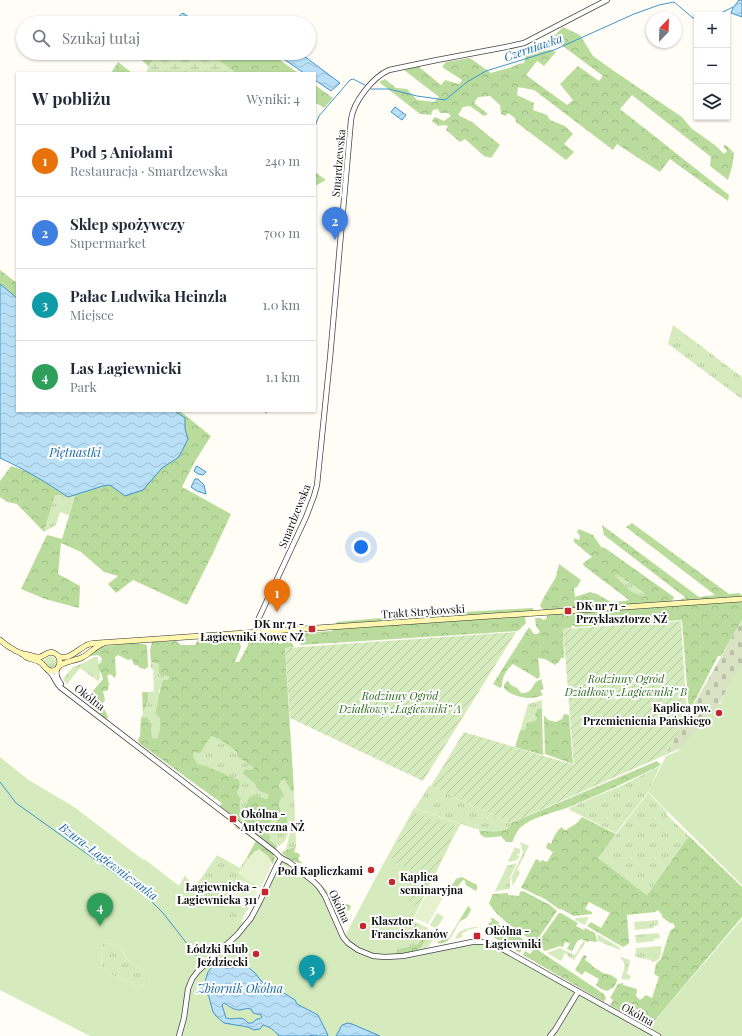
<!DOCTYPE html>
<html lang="pl">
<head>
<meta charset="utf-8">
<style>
  :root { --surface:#fff; --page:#f6f6f7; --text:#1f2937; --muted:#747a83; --line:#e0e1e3; --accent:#c4262e }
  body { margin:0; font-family:"Playfair Display",serif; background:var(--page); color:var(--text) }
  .controls { position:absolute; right:12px; top:12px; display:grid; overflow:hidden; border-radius:0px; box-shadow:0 1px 3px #0004 }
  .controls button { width:36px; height:36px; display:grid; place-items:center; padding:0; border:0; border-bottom:1px solid var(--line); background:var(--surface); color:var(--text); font:20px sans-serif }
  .compass { position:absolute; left:646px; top:12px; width:36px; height:36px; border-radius:50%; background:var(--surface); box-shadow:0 1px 3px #0004; rotate:23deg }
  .you { position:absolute; left:361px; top:547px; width:14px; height:14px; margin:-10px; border:3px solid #fff; border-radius:50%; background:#1a73e8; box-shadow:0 0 0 6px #1a73e833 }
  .badge { display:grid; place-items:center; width:26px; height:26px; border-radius:50%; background:var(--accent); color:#fff; font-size:13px; font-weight:700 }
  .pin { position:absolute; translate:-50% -33px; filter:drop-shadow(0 1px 2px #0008) }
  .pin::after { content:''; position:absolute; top:21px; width:14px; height:12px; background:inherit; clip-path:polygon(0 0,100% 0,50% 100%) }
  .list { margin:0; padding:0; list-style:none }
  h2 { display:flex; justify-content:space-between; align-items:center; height:52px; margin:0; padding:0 16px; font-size:17px }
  h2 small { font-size:13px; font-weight:400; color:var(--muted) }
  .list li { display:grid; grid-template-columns:26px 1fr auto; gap:12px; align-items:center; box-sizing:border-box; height:72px; padding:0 16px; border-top:1px solid var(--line) }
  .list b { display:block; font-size:15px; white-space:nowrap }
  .list p { margin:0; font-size:13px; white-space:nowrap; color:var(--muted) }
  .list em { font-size:13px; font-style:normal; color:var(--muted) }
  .icon { flex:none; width:22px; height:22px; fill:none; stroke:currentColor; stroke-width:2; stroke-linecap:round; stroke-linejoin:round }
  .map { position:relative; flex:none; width:742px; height:1036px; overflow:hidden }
  .search { position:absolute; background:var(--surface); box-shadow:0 1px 3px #0004; left:16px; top:16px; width:300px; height:44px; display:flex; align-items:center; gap:10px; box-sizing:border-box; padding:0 14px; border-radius:22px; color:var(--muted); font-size:15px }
  .panel { position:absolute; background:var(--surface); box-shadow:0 1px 3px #0004; left:16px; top:72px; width:300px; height:340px; border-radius:0px }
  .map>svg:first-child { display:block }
</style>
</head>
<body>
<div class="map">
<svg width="742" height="1036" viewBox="0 0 742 1036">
  <defs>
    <pattern id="grass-tufts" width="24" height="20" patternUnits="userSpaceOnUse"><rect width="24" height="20" fill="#d5ebbd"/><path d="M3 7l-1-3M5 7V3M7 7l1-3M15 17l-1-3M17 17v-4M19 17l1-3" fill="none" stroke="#b6c8a1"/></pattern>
    <pattern id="forest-crowns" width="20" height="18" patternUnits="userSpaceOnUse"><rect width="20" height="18" fill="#b9dc9c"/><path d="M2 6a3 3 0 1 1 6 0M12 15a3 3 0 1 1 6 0" fill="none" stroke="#9ebc85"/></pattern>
    <pattern id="wetland-marsh" width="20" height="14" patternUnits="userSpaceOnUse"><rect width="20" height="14" fill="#d5ebbd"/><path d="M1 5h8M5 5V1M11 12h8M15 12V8" fill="none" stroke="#b6c8a1"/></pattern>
    <pattern id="cemetery-stones" width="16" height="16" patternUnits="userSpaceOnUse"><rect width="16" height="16" fill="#d9e3c4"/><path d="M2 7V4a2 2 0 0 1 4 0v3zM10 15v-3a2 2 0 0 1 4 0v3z" fill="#b9c2a7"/></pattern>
    <pattern id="garden-furrows" width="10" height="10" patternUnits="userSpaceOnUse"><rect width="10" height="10" fill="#d5ebbd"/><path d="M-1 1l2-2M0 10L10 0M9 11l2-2" fill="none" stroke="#b6c8a1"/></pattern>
    <pattern id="water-waves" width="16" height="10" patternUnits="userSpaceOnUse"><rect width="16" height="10" fill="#b9e0f7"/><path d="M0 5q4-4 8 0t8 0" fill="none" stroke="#9ebfd3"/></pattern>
  </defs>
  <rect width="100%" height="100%" fill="#fffdf5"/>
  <g fill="url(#grass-tufts)">
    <path d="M673 325 742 377V399L668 344Z"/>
    <path d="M55 495 75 496 69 515 60 512 56 525 44 532Z"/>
    <path d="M617 574 620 575 645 595 644 596 632 592 615 576Z"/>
    <path d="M51 656 54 658 57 663 56 666 52 668 48 666 44 661 47 657Z"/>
    <path d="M94 657H98L100 677 99 681H98L80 668 67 684 63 679 73 667 86 662Z"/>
    <path d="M151 662 159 664 169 677 168 680 159 690 158 701 155 712 160 717V729L157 740 152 738 151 723 147 717 141 718 148 701V692L154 691 153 672 154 671 151 668Z"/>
    <path d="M542 700V709L538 708C538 711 538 715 537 718 536 721 524 730 520 731L528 704Z"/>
    <path d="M211 736 222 741 237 752 238 756 254 768 252 770 242 773 255 784 259 791 269 795 267 799 253 795 243 812 245 818 244 825 240 822C243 816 239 812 240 805 240 803 240 801 241 799L237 793 240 785 198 766 193 755 194 751Z"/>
    <path d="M660 766 648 792 616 833 570 810 569 808 623 785Z"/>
    <path d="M284 779 291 791H294L296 846 286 850 292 822 290 823C288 833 288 843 277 846L264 833 273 819 277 821 281 812 279 805 283 793 279 786 281 781Z"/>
    <path d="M30 781 74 807 143 860 144 859 179 886 185 876 195 887 217 855 240 868 247 857 249 859 239 873 247 880 260 887 256 889 245 881 233 884 231 890 232 894 249 908 243 916 231 926Z"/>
    <path d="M429 786H431L511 823V825L510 826 500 832H490L473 828 415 808Z"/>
    <path d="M648 793 667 812 666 814 689 836 647 895 598 858Z"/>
    <path d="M520 842 529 846 517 870 520 872 513 886 511 878 523 853Z"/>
    <path d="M515 847 520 849V854L518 853 517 855 519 856 517 860 509 862 508 861Z"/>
    <path d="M517 863 510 877V889L495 891 507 866Z"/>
    <path d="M589 917 585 925 575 920 576 918Z"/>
    <path d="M412 920 428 928 422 939H434L427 948 399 954 389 955Z"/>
    <path d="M658 920V925L653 926V928L635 930 634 922Z"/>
    <path d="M474 927H477L479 928H476L467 930V931L462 933V937L455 939C458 930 465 929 474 927Z"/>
    <path d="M659 933 660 938 654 939V941L636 943 635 935Z"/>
    <path d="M597 934 619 947 620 950 598 941Z"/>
    <path d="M584 940 586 941 574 960 568 956V955L565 953 561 961 547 953 560 948 574 955 576 954Z"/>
    <path d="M106 943C112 944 119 944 123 950 124 953 125 956 127 959 132 964 139 967 145 972 145 980 146 985 138 989L134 987 132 983 114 976 102 968C101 961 102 952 103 944Z"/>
    <path d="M661 946C662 953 661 962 652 962L651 960 635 957 636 948Z"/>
    <path d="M621 957 630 960 627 974 631 976 629 980 621 979C623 972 628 963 620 958Z"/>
  </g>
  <g fill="url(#forest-crowns)" fill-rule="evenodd">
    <path d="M563 27 580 35 593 56 614 71 639 88 682 117 691 128 716 146 724 154 727 151 723 146 726 145 734 153 732 167 728 180 710 166 711 157 632 95 620 109 729 195 728 201 670 159 660 172 617 144 613 150 534 90 518 87 517 95 534 103 533 110 547 115 550 120 565 126 573 134 564 144 574 152 566 160 516 122 515 118 508 113 505 116 501 114 500 105 490 96 478 97 474 103 488 114 484 116 470 106 463 107 458 115 472 122 500 145 491 158 484 156 465 139 460 142 446 130 448 126 444 125 438 126 432 121 435 117 444 121 451 116 448 113H440L438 109 433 110 431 115 420 114 379 82 385 79 396 88 407 89 417 100 434 102 439 97 404 70 418 66 441 85 445 80 459 84 462 80 442 67 446 62 470 58 491 73 512 67 518 64 524 63 526 56 522 52 524 48 531 46 537 51 551 50 556 52 544 66 537 61 526 75 567 105 573 100 560 84 578 66 599 81 603 76 552 38Z"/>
    <path d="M135 53H285L280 60 298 73H147L148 66Z"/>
    <path d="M118 62 132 73H111Z"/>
    <path d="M315 85 333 98 324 108 315 102Z"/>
    <path d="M315 172 326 180 315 186Z"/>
    <path d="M0 270 17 283V306L0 294Z"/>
    <path d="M163 411H180L211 436 194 463 182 487 231 514 213 553 187 605 133 580 116 593 108 584 118 576 104 572 81 552 61 543 58 574 80 586 79 608 45 599 21 589 47 535 62 539 75 496 55 495 44 532 17 504 7 502 0 497V481L11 466 37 475Z"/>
    <path d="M632 523 729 594 739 593 742 595V620L721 656H718L689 712 682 620 575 627 572 625 571 628 563 629 564 658H561L559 662 555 665 545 659 538 658 540 676 538 679 513 664C506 670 502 677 502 686L500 688 493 684 529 627 534 634H537L540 632 536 626 535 618H541L543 620 546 619 547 616 548 614 540 606 544 597 556 577 559 564 581 580 577 587 574 588 575 597 590 592 597 594 611 602 625 601 629 600 584 566 583 563 592 557 574 542V538L579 540 580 536 577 532 579 529 593 535 601 547 605 548 674 597 672 601 678 605 681 599 686 598 604 535 602 525 699 597 715 595 626 527ZM617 574 641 591 645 595 644 596 632 592 615 576Z"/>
    <path d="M532 608 534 610 524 612 526 623 518 631 301 645 300 642 303 633 332 631 337 622 413 615Z"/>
    <path d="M248 636 259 637 260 640 266 643 272 641 280 644 286 641 291 642 294 647 285 648 294 791H291L284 779 281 781 279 786 283 793 279 805 281 812 287 815V824L285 832 279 828 277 821 273 819 264 833 270 835V840L277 846 276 849 244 825 245 818 243 812 249 798 253 795 267 799 269 795 259 791 255 784 242 773 246 769 252 770 254 768 237 756V752L222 741 211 736 200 753 194 752 193 755 198 766 203 765 239 780 240 785 237 793 241 799C240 801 240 803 240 805 239 812 243 816 240 822L220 806 222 803 209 794 139 743 138 740 140 736 141 718 147 717 151 723 152 738 157 739 160 729V717L155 713C158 702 159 691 163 680H168L169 677 159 673V664L151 662 150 650 152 642 176 641 181 645H195L198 640 213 638 215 643 219 644 222 638 239 640 241 647 235 662H239L248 645Z"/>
    <path d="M133 643 144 644 147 645 148 667 145 669 140 668 137 665H134L132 659 128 660 118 655 115 657 116 674 115 678 110 674 107 676C109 683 110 684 107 691H103L105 700 102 704 108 717 106 719 85 701C86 697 88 694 92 692L103 679C102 673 98 670 98 665L101 662 102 658 98 655 90 656 91 652 99 647Z"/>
    <path d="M542 679C541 683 544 685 543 689L540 691 543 695C539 696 535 698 530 698 523 698 508 694 504 688V685L507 681H508L511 685 517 688 521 693C535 694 530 682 542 679Z"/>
    <path d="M142 692H148V701L143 713Z"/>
    <path d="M538 708 542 709 543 755 515 747 520 731 525 729 527 723 535 721 537 718 535 715Z"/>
    <path d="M564 714 569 715 573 764 545 754 544 717 545 716 548 720 556 722 562 719Z"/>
    <path d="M657 761 661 765C631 780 601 794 569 807 554 813 534 816 521 827 517 830 515 837 512 842H506L501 836C492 837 481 841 479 830 490 832 503 834 511 825V823L537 812Z"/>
    <path d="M582 817 616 834 598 858 647 895 689 836 742 887V917L651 1025 648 1026 610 1005 613 1000 610 998 618 984 623 983V985L637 989 636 996 640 1000 646 995 652 998 659 977 654 974 656 964 661 959 670 931 675 927 673 923H670L662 917V915L658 910 655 912 627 915 629 943 628 944 623 947 587 926 591 922 601 928 610 913 589 902 585 909 592 912V914L574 916 561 909H559L545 899 524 889 521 888 536 859 541 862 542 860 547 862 553 852 546 848 548 842 551 844C553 838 557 830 562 827L564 830H566L577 823Z"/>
    <path d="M236 825 273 854 275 858 273 864 272 863 270 859 255 851 249 859 247 857 256 841 235 827Z"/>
    <path d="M296 846 294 852 298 853 300 855 298 859 301 862 304 863C295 864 289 859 282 853 285 849 291 849 296 846Z"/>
    <path d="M462 877 477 885V888L476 891 466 885 465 881 464 880 462 881 457 888 455 887H451L456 879Z"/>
    <path d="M522 891 525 892 550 905 557 911 537 940H531C518 930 497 918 489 903L493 894 508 893V895L519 896 520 892Z"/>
    <path d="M332 897 351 906 349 911 346 909 345 911 348 914 344 922H341L339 920 331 904Z"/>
    <path d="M468 906 471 909C470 912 468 916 466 918 464 920 461 919 459 923 453 931 450 946 437 943L439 941 449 938Z"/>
    <path d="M559 913H561L578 923 576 926 584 930 585 928 595 933 597 941 596 942 589 941 588 942 582 939 580 940H578L572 951 567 949 570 943 565 942 563 947 560 946 545 951 539 946 538 942Z"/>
    <path d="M493 918 499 923 498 924 509 932 511 930 530 945V946L525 944 520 953 496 939 492 936 488 924 492 921 490 919Z"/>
    <path d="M422 939 426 940C424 942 422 946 420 948 414 953 397 954 389 954L395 950 417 945Z"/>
    <path d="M535 948 604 994 606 998 604 1002 523 955 525 951 530 954Z"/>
    <path d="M584 955 587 956 585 960 591 964 592 966 603 973 611 975 617 979V981L614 987 607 991 601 989 596 985 599 979 585 971 582 975 575 970Z"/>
  </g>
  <path fill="url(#wetland-marsh)" d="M158 53H209L235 72 234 73H147L148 66Z"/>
  <path fill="url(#cemetery-stones)" d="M742 620V664L719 703 733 714 695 742 665 755Z"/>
  <g fill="#d5ebbd" fill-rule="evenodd">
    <path d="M742 663V885L648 792 666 756 678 751 682 746 721 703 720 702Z"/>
    <path d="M0 757 30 781 74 807 143 860 144 859 179 886 185 876 195 888 216 905 233 924 243 916H244L242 921 243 924 239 929 225 943 254 916 282 853 327 890 341 935 344 938 375 879 414 808 461 824 455 834 393 959H403L454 947 485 942 646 1031 742 919V1036H90L0 990ZM106 943C112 944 119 944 123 950 125 953 125 956 127 959 132 964 139 967 145 972 145 980 146 985 138 989L134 987 132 983 114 976 102 968C101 961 102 952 103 944Z"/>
    <path d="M437 913 444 917 436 929 430 925Z"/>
  </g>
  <g fill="url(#garden-furrows)">
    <path d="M681 621 687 717 665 755 511 823 431 786 464 732 574 765 563 629Z"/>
    <path d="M516 632 423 781 290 718 285 648Z"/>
    <path d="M413 813 457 827 418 906 404 898 418 870 416 869 414 871 391 860 393 855 392 854Z"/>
  </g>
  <g fill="#e6f2cf">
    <path d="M259 849 268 856 272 863 261 888 247 880 239 872C245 864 250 854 259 849Z"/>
    <path d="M241 880C244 881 247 882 250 884 263 891 254 896 250 906 249 905 247 906 246 905 244 905 234 897 233 895 228 889 234 881 241 880Z"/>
    <path d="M431 886 445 894 428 924 414 918Z"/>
  </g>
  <g fill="url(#water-waves)" stroke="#3f96cf" fill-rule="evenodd">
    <path d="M739 0H742V17L731 13 733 8Z"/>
    <path d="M183 13 193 20 190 23H179L174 20Z"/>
    <path d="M290 53H300L340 83 331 91 315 80V73H304L285 60Z"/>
    <path d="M395 107 406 115 402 120 391 112Z"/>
    <path d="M0 284 17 298V411H175L185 418V429L188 439 179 457 162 468 143 490 125 496 110 485 103 486 68 497C46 482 24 469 0 458Z"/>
    <path d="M197 466 206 472 203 475 198 474 194 471 196 467Z"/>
    <path d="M195 479H198L204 485 206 494 197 491 191 487Z"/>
    <path d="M219 966 226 968 248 967 255 973 262 982 272 986 287 995 295 1000 297 1004 318 1015 327 1033 328 1036H318L315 1035 308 1036H279C274 1030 270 1027 263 1025L260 1029 254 1030 248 1027 224 1023 216 1016 213 1012 209 997 203 988 208 972 212 967ZM224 1003C229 1006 233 1010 240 1010 245 1009 246 1008 251 1009L253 1013 261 1015 262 1017 259 1019H257L252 1023H248C242 1014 235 1021 226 1018L222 1005Z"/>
    <path d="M348 1023 352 1024 380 1036H336L342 1025Z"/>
  </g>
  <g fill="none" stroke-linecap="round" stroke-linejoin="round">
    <g stroke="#3f96cf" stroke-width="1">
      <path d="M719 14 733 7"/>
      <path d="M371 89H389L417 96 445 100 467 82 486 71 554 50 634 14 659 5 674 2 693 18H697"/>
      <path d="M315 126 319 116 350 80 353 79 365 85"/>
      <path d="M266 413V411"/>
      <path d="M0 782 16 803 146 896 163 913 199 959 204 964"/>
    </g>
    <defs>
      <g id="tertiary">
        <path d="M255 633 257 622 306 517 314 496 317 485 330 358 351 120C353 102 373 77 389 70L437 60 506 47 524 43 607 0"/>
        <path d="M57 669C55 674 58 680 61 684"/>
        <path d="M48 670C54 675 55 682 60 687L275 852 281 858 289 862 314 882 319 887 325 896 343 937 348 943 358 950 373 956 385 957 403 956 472 942C481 941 489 942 497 946L658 1036"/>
        <path d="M179 1036 184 1018 188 989 192 979 198 971 237 935 251 918 260 901 277 865 281 858"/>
        <path d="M550 1036 555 1030 578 992"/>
      </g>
      <g id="secondary">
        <path d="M0 640C4 643 8 647 13 649 15 651 18 652 21 653 23 654 24 656 26 657 30 659 36 660 40 662 45 665 45 671 52 671 62 670 62 656 54 653 48 650 45 656 40 657 33 658 28 653 22 654"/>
        <path d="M58 656C68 661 76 651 85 646 88 644 93 643 98 643L742 599"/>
        <path d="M59 666C66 661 75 661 83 657 90 653 95 647 102 644"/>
      </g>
    </defs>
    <use href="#tertiary" stroke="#444" stroke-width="6"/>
    <use href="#secondary" stroke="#333" stroke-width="6"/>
    <use href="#tertiary" stroke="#fff" stroke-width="4.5"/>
    <use href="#secondary" stroke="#fff6b0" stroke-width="5"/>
  </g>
  <g fill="#c4262e" stroke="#fff" stroke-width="1.5">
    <rect x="564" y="607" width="8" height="8" rx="2"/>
    <rect x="308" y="625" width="8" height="8" rx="2"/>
    <circle cx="719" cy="713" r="4"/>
    <rect x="229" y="815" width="8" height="8" rx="2"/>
    <circle cx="371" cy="870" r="4"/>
    <circle cx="392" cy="882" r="4"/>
    <rect x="261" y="888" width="8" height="8" rx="2"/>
    <circle cx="363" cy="926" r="4"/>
    <rect x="473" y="932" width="8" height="8" rx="2"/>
    <circle cx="256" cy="954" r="4"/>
  </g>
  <g text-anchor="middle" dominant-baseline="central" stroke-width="4" stroke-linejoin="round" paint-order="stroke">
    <g font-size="11" fill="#111" stroke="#fff">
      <text transform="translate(338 163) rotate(-85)">Smardzewska</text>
      <text transform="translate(294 516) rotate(-68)">Smardzewska</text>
      <text transform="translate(423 611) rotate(-4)">Trakt Strykowski</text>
      <text transform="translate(90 697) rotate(38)">Okólna</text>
      <text transform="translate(340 906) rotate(65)">Okólna</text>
      <text transform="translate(638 1014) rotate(29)">Okólna</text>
    </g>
    <g font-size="11" font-weight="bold" fill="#111" stroke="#fff" text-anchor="start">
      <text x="576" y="605">DK nr 71 -<tspan x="576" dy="13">Przyklasztorze NŻ</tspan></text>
      <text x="304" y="623" text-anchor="end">DK nr 71 -<tspan x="304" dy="13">Łagiewniki Nowe NŻ</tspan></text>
      <text x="711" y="707" text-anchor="end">Kaplica pw.<tspan x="711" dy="13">Przemienienia Pańskiego</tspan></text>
      <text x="241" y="813">Okólna -<tspan x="241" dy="13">Antyczna NŻ</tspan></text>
      <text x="363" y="870" text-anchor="end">Pod Kapliczkami</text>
      <text x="400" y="876">Kaplica<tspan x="400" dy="13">seminaryjna</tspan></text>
      <text x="257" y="886" text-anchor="end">Łagiewnicka -<tspan x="257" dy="13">Łagiewnicka 311</tspan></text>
      <text x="371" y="920">Klasztor<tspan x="371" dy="13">Franciszkanów</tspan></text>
      <text x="485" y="930">Okólna -<tspan x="485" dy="13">Łagiewniki</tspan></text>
      <text x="248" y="948" text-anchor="end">Łódzki Klub<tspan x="248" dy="13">Jeździecki</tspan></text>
    </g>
    <g font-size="11" font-style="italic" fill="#2f6b1f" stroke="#fff">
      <text x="626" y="678">Rodzinny Ogród<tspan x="626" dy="13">Działkowy „Łagiewniki” B</tspan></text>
      <text x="400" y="695">Rodzinny Ogród<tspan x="400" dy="13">Działkowy „Łagiewniki” A</tspan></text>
    </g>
    <g font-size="12" font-style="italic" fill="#1768a6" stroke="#fff">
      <text transform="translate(533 47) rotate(-19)">Czerniawka</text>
      <text x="75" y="452">Piętnastki</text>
      <text transform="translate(109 861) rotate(37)">Bzura-Łagiewniczanka</text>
      <text x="240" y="988">Zbiornik Okólna</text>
    </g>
  </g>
</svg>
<div class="controls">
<button>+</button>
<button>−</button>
<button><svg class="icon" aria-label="layers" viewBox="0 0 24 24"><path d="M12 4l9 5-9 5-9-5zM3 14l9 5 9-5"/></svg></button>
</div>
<svg class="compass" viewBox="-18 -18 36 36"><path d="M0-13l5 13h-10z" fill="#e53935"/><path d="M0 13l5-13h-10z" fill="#747a83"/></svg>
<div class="you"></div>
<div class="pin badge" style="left:277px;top:612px;background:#e8710a">1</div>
<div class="pin badge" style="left:335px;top:240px;background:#3f7fe0">2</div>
<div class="pin badge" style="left:312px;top:988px;background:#0f9aa8">3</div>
<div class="pin badge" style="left:100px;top:926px;background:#2e9e5b">4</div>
<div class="search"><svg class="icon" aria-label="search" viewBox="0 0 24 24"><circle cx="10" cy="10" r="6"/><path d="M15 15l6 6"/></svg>Szukaj tutaj</div>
<section class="panel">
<h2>W pobliżu<small>Wyniki: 4</small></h2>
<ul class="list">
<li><span class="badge" style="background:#e8710a">1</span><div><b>Pod 5 Aniołami</b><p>Restauracja · Smardzewska</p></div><em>240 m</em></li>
<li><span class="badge" style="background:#3f7fe0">2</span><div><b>Sklep spożywczy</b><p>Supermarket</p></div><em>700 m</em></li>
<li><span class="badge" style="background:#0f9aa8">3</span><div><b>Pałac Ludwika Heinzla</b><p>Miejsce</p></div><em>1.0 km</em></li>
<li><span class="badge" style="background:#2e9e5b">4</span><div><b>Las Łagiewnicki</b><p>Park</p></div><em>1.1 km</em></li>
</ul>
</section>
</div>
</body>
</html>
